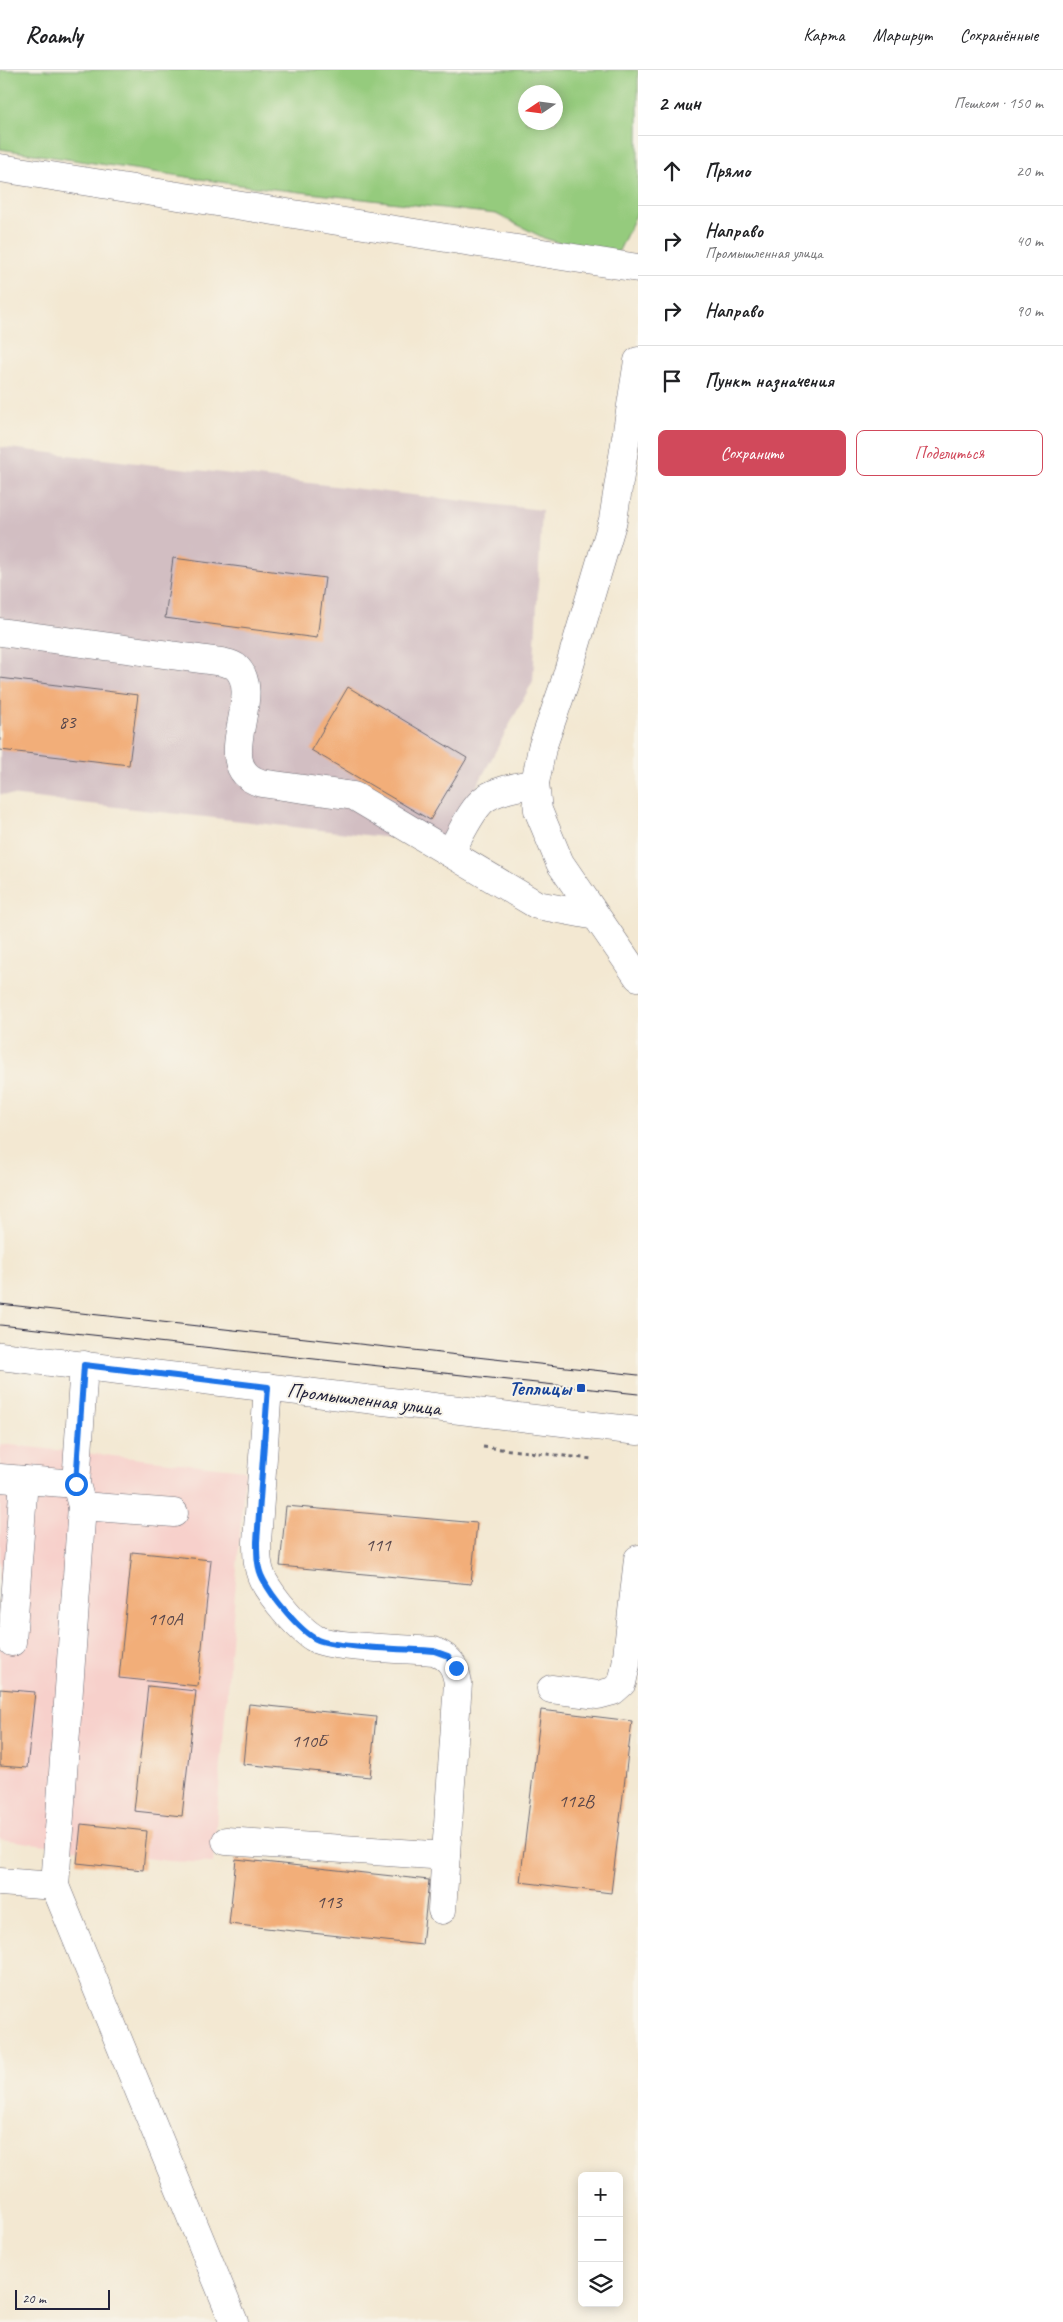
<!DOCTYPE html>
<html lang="ru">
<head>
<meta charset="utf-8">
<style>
  :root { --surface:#fff; --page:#f2f2f2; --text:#202124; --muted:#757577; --line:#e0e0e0; --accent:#d1495b }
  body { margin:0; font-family:Caveat,sans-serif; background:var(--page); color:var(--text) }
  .controls { position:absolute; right:15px; bottom:15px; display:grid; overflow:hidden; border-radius:8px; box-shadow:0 2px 12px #0003 }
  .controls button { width:45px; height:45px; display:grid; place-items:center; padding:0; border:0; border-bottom:1px solid var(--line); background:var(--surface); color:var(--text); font:25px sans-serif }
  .compass { position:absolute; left:518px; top:15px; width:45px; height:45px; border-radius:50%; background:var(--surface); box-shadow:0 2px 12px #0003; rotate:257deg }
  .scale { position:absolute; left:15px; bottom:12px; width:95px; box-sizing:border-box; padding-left:5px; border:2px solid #22223b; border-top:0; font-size:14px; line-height:18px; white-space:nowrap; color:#22223b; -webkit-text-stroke:4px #f7f3e8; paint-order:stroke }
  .stop { position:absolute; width:15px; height:15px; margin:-11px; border:4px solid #1a73e8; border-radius:50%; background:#fff }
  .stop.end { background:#1a73e8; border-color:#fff; box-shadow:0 1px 5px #0008 }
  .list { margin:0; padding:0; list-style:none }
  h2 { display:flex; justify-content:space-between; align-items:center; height:65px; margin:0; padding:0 20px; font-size:21px }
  h2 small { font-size:16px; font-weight:400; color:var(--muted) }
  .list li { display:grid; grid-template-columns:32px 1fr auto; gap:15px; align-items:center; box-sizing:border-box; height:70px; padding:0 20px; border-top:1px solid var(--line) }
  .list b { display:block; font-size:19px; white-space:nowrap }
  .list p { margin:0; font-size:16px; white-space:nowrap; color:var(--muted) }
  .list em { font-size:16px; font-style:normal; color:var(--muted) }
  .actions { display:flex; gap:10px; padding:15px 20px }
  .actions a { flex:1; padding:11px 0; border:1px solid var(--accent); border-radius:8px; text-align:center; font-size:18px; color:var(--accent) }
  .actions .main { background:var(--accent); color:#fff }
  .icon { flex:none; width:28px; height:28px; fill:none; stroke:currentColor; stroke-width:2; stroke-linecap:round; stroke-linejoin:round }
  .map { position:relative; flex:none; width:638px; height:2252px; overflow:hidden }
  header { display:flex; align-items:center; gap:30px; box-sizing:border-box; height:70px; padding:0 25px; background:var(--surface); border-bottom:1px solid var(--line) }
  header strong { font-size:24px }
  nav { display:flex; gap:28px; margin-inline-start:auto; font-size:18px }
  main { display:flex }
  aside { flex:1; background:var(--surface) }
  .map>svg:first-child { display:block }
</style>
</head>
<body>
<header>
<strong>Roamly</strong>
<nav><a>Карта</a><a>Маршрут</a><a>Сохранённые</a></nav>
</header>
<main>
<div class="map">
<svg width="638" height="2252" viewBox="0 0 638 2252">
  <rect width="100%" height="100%" fill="#f7f3e8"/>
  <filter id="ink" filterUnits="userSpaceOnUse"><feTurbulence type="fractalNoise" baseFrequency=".02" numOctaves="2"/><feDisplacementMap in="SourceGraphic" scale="10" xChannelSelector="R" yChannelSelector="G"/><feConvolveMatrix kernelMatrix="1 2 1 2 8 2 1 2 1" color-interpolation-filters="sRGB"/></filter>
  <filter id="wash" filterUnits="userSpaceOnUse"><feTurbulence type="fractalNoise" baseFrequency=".0096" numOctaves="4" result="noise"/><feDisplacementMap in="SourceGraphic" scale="20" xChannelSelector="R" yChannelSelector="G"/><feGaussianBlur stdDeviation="1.12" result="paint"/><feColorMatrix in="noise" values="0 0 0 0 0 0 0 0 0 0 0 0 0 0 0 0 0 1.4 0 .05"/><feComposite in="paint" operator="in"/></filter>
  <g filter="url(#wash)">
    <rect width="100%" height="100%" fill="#f3e8d2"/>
    <path fill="#f7d0cb" d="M0 1374 245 1400 213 1793 169 1791 0 1769Z"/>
    <path fill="#d2bec2" d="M0 377 542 440 533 611 446 774 0 724Z"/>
    <path fill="#95cb7d" stroke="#5c765c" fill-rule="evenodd" d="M0 0H638V141L617 185 578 179 544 168 496 144 247 116 0 79ZM526 22H556V52H526Z"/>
    <g id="blocks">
      <g fill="#f2ae79">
        <path d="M173 488 325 508 317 568 165 548Z"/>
        <path d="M0 608 138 625 129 695 0 680Z"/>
        <path d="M348 617 467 688 430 750 311 680Z"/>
        <path d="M286 1436 477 1453 471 1514 280 1496Z"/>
        <path d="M132 1482 211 1490 198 1616 119 1608Z"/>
        <path d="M148 1616 196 1621 182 1746 134 1741Z"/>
        <path d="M0 1619 35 1622 27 1698 0 1696Z"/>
        <path d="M249 1634 376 1647 370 1707 243 1694Z"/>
        <path d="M541 1640 632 1651 611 1823 520 1812Z"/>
        <path d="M81 1754 147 1761 143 1800 77 1793Z"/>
        <path d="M236 1789 429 1810 422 1875 229 1854Z"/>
      </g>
    </g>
  </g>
  <g filter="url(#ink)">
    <use href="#blocks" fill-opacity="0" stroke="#6b6770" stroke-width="1"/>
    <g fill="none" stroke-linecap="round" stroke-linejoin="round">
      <defs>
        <g id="minor">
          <path d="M0 98 638 198"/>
          <path d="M638 291 613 450 564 615 542 678 535 713 538 740 560 793 638 907"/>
          <path d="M0 562 222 592C226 593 233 594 236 597 267 626 208 696 261 713L354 726 537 835 596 846"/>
          <path d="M450 783C459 768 472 737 486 728 499 719 519 717 535 713"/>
          <path d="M0 1286 638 1361"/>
          <path d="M268 1317 257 1472C257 1485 257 1498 263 1510 272 1527 299 1560 316 1569 332 1578 411 1579 434 1581 450 1588 455 1595 458 1613L442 1840"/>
          <path d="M0 1408 76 1414"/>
          <path d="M82 1436 174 1443"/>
          <path d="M12 1572 24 1410"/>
          <path d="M551 1619 598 1625 613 1621 622 1613 626 1595 638 1489"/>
          <path d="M226 1771 446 1786"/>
          <path d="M0 1812 55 1816 82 1436 76 1414 84 1295"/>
          <path d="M55 1816 234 2252"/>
        </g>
      </defs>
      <use href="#minor" stroke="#6b6770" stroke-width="29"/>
      <path stroke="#6b6770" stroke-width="3" stroke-dasharray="4 4" stroke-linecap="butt" d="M483 1377 592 1389"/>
      <use href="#minor" stroke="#fff" stroke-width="28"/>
      <g stroke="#22223b" stroke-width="1">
        <path d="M0 1234 638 1305"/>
        <path d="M0 1255 638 1324"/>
      </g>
    </g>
  </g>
  <g fill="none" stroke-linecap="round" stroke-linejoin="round" filter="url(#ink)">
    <path stroke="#1a73e8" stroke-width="6" d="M76 1414 84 1295 268 1317 257 1472C257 1485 257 1498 263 1509 272 1527 299 1560 316 1569 332 1578 411 1579 434 1581L448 1586 456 1598"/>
  </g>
  <rect fill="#1a4fb4" stroke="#f7f3e8" stroke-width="2" x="576" y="1313" width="10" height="10" rx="2.5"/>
  <g text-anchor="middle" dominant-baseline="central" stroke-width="4" stroke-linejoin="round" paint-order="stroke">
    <g font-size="19" fill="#56454a">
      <text x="67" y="652">83</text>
      <text x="378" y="1475">111</text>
      <text x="165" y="1549">110А</text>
      <text x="309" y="1671">110Б</text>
      <text x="576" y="1731">112В</text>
      <text x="329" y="1832">113</text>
    </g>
    <g font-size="21" font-weight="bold" fill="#164399" stroke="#f7f3e8" text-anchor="end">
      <text x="571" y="1318">Теплицы</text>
    </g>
    <g font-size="21" fill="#22223b" stroke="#f7f3e8">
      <text transform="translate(364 1329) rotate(7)">Промышленная улица</text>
    </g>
  </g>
</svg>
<div class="controls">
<button>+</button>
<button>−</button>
<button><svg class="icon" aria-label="layers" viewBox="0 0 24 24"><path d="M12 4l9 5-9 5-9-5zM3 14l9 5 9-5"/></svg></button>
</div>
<svg class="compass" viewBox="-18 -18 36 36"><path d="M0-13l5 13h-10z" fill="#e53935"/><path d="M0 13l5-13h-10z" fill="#757577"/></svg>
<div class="scale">20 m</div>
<div class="stop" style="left:76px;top:1414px"></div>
<div class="stop end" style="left:456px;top:1598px"></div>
</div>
<aside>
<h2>2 мин<small>Пешком · 150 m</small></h2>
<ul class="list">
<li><svg class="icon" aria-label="ahead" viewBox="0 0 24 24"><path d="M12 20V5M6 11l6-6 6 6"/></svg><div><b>Прямо</b></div><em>20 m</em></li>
<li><svg class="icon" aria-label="right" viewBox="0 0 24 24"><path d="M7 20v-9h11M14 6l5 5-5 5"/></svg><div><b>Направо</b><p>Промышленная улица</p></div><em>40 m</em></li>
<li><svg class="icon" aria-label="right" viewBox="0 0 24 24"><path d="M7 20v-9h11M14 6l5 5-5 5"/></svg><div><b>Направо</b></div><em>90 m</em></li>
<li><svg class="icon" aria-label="arrive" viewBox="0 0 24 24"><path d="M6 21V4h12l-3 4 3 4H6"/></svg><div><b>Пункт назначения</b></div></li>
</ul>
<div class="actions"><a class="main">Сохранить</a><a>Поделиться</a></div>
</aside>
</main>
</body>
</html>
